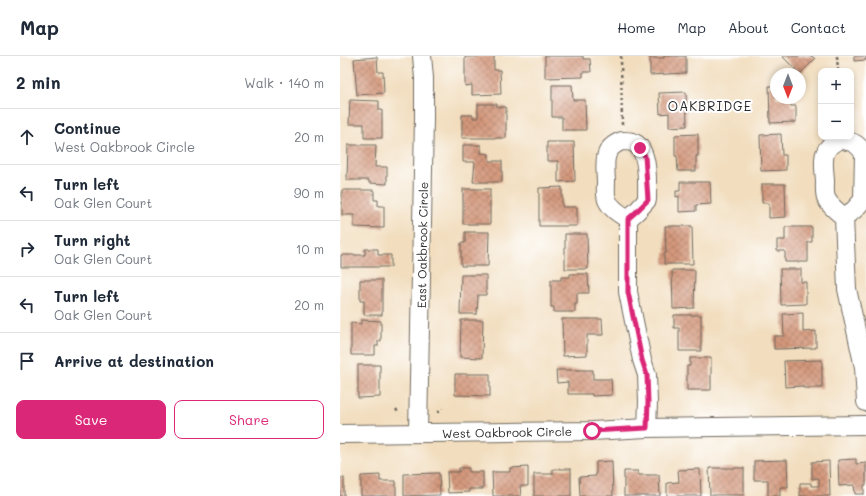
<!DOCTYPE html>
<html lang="en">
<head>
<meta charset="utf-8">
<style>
  :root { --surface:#fff; --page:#f2f2f3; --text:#1f2937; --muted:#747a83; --line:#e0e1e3; --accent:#db2777 }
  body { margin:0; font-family:Mali,sans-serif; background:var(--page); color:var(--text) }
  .controls { position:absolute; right:12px; top:12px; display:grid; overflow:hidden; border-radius:8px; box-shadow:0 2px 6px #0003 }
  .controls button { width:36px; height:36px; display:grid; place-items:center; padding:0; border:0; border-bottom:1px solid var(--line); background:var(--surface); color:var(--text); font:20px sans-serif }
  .compass { position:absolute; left:430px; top:12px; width:36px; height:36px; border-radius:50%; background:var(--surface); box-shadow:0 2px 6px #0003; rotate:180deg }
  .stop { position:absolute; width:12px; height:12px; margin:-9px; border:3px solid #db2777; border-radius:50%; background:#fff }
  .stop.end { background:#db2777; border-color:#fff; box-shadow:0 1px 4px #0008 }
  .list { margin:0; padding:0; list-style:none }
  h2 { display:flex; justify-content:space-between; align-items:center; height:52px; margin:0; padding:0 16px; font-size:17px }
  h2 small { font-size:13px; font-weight:400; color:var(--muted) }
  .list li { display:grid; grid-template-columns:26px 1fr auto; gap:12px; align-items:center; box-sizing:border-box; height:56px; padding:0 16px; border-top:1px solid var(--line) }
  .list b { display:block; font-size:15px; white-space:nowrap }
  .list p { margin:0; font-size:13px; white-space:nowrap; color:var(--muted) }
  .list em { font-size:13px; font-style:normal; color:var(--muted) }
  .actions { display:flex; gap:8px; padding:12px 16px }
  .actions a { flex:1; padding:9px 0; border:1px solid var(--accent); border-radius:8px; text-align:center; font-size:14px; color:var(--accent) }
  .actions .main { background:var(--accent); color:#fff }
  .icon { flex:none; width:22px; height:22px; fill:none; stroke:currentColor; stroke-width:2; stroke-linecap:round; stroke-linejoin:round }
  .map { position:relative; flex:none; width:526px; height:440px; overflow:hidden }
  header { display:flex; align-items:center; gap:24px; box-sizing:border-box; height:56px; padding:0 20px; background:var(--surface); border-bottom:1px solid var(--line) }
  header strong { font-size:19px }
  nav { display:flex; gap:22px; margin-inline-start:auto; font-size:14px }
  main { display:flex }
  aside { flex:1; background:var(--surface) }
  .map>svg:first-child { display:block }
</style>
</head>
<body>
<header>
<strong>Map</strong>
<nav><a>Home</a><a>Map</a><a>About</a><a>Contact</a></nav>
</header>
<main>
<aside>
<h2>2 min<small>Walk · 140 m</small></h2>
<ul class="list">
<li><svg class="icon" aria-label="ahead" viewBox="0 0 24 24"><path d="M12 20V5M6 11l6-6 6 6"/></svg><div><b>Continue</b><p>West Oakbrook Circle</p></div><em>20 m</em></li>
<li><svg class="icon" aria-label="left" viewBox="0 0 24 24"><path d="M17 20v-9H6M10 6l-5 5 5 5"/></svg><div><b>Turn left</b><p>Oak Glen Court</p></div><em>90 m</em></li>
<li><svg class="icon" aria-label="right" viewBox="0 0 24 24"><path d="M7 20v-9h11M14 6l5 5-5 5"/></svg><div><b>Turn right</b><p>Oak Glen Court</p></div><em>10 m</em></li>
<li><svg class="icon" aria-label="left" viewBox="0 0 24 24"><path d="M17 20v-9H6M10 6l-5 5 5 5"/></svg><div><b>Turn left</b><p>Oak Glen Court</p></div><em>20 m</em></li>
<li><svg class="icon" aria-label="arrive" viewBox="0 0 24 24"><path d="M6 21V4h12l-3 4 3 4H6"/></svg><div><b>Arrive at destination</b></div></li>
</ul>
<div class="actions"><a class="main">Save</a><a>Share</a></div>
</aside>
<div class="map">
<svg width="526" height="440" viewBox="0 0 526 440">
  <defs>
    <pattern id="building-cross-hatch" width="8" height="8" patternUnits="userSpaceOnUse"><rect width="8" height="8" fill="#d4987c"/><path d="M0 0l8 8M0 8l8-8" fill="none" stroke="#ac7c66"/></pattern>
  </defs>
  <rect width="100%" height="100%" fill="#fff"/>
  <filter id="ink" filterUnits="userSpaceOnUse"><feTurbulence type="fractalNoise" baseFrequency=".025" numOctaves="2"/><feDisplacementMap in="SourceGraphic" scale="8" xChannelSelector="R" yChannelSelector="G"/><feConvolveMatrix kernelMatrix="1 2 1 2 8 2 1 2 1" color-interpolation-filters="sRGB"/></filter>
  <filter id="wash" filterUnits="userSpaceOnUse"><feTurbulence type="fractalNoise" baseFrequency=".012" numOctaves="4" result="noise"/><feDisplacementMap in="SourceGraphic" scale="16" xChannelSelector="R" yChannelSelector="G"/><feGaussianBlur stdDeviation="0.9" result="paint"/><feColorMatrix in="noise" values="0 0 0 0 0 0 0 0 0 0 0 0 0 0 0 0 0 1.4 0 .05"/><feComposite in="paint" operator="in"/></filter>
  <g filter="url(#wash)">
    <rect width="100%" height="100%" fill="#f2debf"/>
    <g id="blocks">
      <g fill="url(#building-cross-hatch)">
        <path d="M154 0V14H160L161 38 132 39V29L125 30V1Z"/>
        <path d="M205 0H243V3H250L251 16H243V21L205 22Z"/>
        <path d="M324 0H346V17L310 19V2H324Z"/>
        <path d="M442 0H472L475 3 460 18Z"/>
        <path d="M514 0H526V4L514 5Z"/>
        <path d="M37 1 38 16H43L44 37 17 39 14 3Z"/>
        <path d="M212 29H232L233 44H245L246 74H222V61H212Z"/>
        <path d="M429 30H436V42H451V50H456V66L430 67Z"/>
        <path d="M346 36 347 70 329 71V57L320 58 319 37Z"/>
        <path d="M10 44 39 45V54H42V82H24V68H9Z"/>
        <path d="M138 48H157V51H166V82H122V59H133V62H138Z"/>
        <path d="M358 78V100H356V115H338L337 100H335V79Z"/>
        <path d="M441 78 442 99H446V114L421 115 420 79Z"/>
        <path d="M207 86H234L235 125 218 126V105H207Z"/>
        <path d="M8 89H36L35 111H47V128L29 127V124H7Z"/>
        <path d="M123 89H141V97L149 98V105H162V126H133L135 106H123Z"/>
        <path d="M340 126H370L371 148 356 149V155L339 156V140L336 141V135H340Z"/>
        <path d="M422 128H445L446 161 429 162V147H422Z"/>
        <path d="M222 131V151H237V170H199V132Z"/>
        <rect x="123" y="133" width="27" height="35"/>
        <path d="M2 134H34V144H38V150H44V172L14 171V159H2Z"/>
        <path d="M325 170H352L353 208H324V197H326Z"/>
        <path d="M445 171H472V186H468V206H445V195H437V184H445Z"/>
        <path d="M125 176H149L148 210H121V187H125Z"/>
        <path d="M225 178H247L248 213H225Z"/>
        <path d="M25 193H38V199H51V211H1V199H25Z"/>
        <path d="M440 213H461V226H466V248L441 249Z"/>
        <path d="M332 214H355L354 252 333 253Z"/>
        <path d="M230 218H248L249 237H237V248H235V256H214V251H211V224H221V221H230Z"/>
        <path d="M121 219H146V239H138L137 258H120Z"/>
        <path d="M20 224H42V259H24V245H20Z"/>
        <path d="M463 257V276L476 275V292L434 293V280H444L443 258Z"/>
        <path d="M334 259H361V295H339V272H334Z"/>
        <path d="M222 263H262L263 279H247V299L223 300Z"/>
        <path d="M21 264 41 265V285H38V290H35V299H11V267L21 268Z"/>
        <path d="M121 264H143L142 302 120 301Z"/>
        <path d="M350 302H371V334H347V310H350Z"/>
        <path d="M482 304V332H463V330L445 331 444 305Z"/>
        <path d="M18 309H40V341L18 342Z"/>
        <path d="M216 314H253V323H271L272 339 252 340V338H228V326L217 327Z"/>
        <path d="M115 318H150V340L115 339Z"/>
        <path d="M516 403V408L526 407V429H524V438H515L514 429 499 430 498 404Z"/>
        <path d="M447 404 448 431H440V440H428V424H414V405Z"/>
        <path d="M272 405 273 440H240L239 421 256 420V406Z"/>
        <path d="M489 405 490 440H460V427H471V430H479V422L472 423V406Z"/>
        <path d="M188 411V430H180L181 440H153L152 416H170V412Z"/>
        <path d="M119 412H129V416H143V433H129V436L108 437 107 416H119Z"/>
        <path d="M369 412H404V439H370Z"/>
        <path d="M213 413H231V440H194V418H213Z"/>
        <path d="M360 413 361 440H327V427L339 426 338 414Z"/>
        <path d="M284 415H298V419H319L320 440H284Z"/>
        <path d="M99 417 100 439 64 440V418Z"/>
        <path d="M40 419V425H56V440H21V420Z"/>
        <rect x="0" y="422" width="4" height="18"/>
      </g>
    </g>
  </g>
  <g filter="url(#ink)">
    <use href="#blocks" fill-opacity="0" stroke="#716a5f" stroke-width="1"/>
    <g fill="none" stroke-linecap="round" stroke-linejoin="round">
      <defs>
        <g id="minor">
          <path d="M500 83C513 86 518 87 524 98L523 144 514 154 504 161C498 156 491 151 487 144 484 139 485 131 485 125 484 106 479 93 500 83Z"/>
          <path d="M282 85C285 85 289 85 292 86 310 91 307 129 307 144L297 155 288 163C280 158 271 153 267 144 265 139 266 130 266 125 265 107 262 92 282 85Z"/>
          <path d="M504 161 507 233 524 311 526 346"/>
          <path d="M288 163V236L302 304 307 319 308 346 307 372"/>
          <path d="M78 377 84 62V22L82 0"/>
          <path d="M0 378 252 375 307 372 526 369"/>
        </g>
      </defs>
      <use href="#minor" stroke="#716a5f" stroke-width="20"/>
      <g stroke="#716a5f" stroke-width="2.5" stroke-dasharray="3 3" stroke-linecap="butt">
        <path d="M281 0 282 69"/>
        <path d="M497 0 498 15"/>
        <path d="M56 353 59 358"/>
        <path d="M98 357 102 352"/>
      </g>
      <use href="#minor" stroke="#fff" stroke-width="18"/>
    </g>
  </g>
  <g fill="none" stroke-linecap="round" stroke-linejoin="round" filter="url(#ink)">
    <path stroke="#db2777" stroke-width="5" d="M252 375 307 372 308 346 307 319 302 304 288 236V163L297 155 308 144 305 100 300 92"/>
  </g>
  <g text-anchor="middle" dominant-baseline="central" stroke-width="4" stroke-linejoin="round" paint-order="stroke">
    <g font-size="12" fill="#2b2b2b" stroke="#fff">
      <text transform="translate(82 189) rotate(-89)">East Oakbrook Circle</text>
      <text transform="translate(167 376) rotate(-1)">West Oakbrook Circle</text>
    </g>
    <g font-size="13" letter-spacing="1" fill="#2b2b2b" stroke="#fff">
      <text x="370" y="49">OAKBRIDGE</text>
    </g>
  </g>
</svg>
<div class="controls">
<button>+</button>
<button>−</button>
</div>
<svg class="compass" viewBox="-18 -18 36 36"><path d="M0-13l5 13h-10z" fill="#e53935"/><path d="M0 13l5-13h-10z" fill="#747a83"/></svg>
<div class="stop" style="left:252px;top:375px"></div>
<div class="stop end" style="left:300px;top:92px"></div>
</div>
</main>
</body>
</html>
